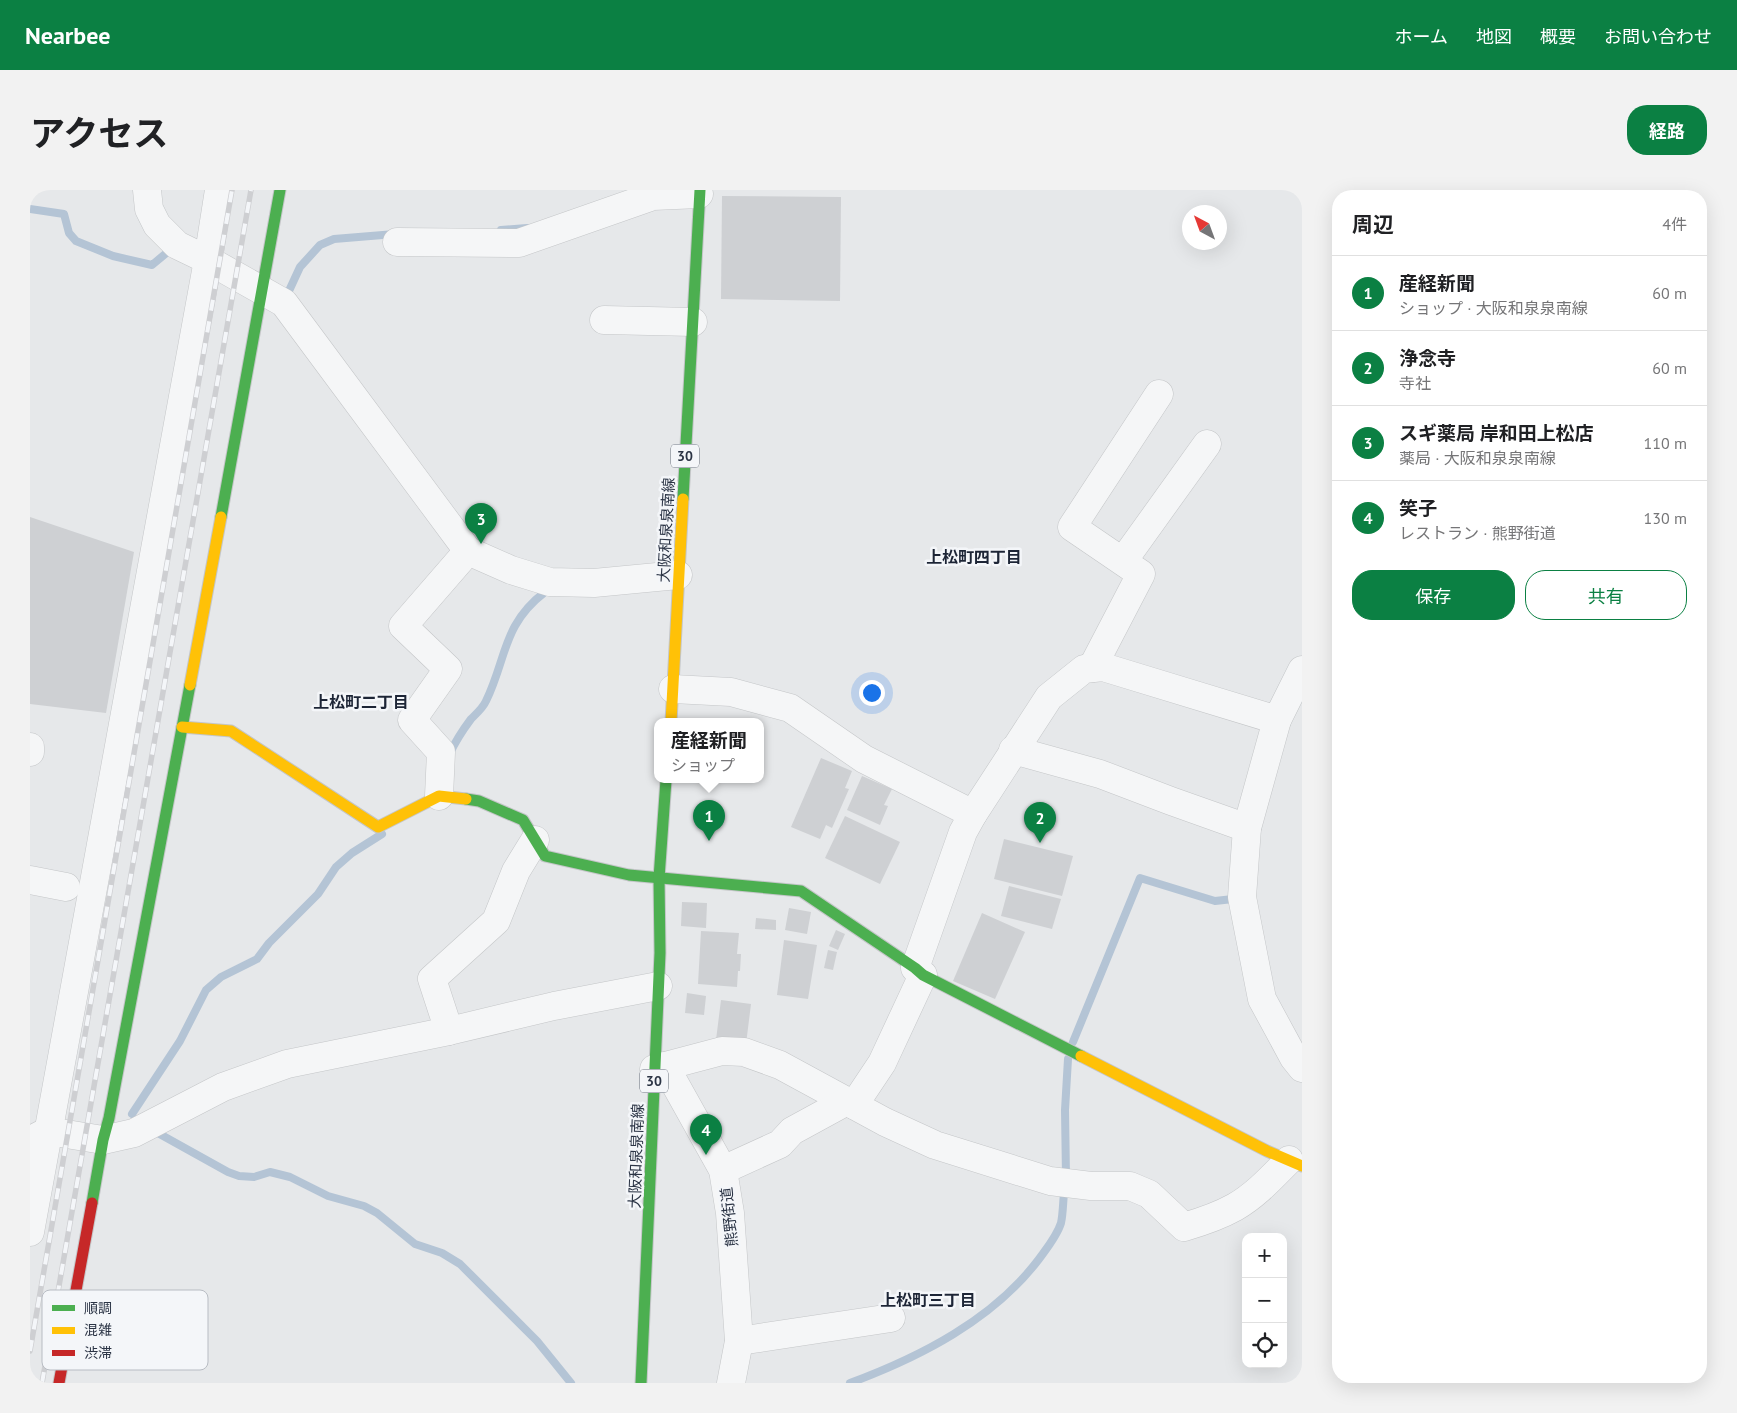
<!DOCTYPE html>
<html lang="ja">
<head>
<meta charset="utf-8">
<style>
  :root { --surface:#fff; --page:#f2f2f2; --text:#202124; --muted:#757577; --line:#e0e0e0; --accent:#0b8043 }
  body { margin:0; font-family:"PT Sans","Noto Sans JP",sans-serif; background:var(--page); color:var(--text) }
  .controls { position:absolute; right:15px; bottom:15px; display:grid; overflow:hidden; border-radius:10px; box-shadow:0 5px 20px #0002 }
  .controls button { width:45px; height:45px; display:grid; place-items:center; padding:0; border:0; border-bottom:1px solid var(--line); background:var(--surface); color:var(--text); font:25px sans-serif }
  .compass { position:absolute; left:1152px; top:15px; width:45px; height:45px; border-radius:50%; background:var(--surface); box-shadow:0 5px 20px #0002; rotate:319deg }
  .you { position:absolute; left:841px; top:502px; width:18px; height:18px; margin:-12px; border:4px solid #fff; border-radius:50%; background:#1a73e8; box-shadow:0 0 0 8px #1a73e833 }
  .badge { display:grid; place-items:center; width:32px; height:32px; border-radius:50%; background:var(--accent); color:#fff; font-size:16px; font-weight:700 }
  .pin { position:absolute; translate:-50% -41px; filter:drop-shadow(0 1px 2px #0008) }
  .pin::after { content:''; position:absolute; top:26px; width:18px; height:15px; background:inherit; clip-path:polygon(0 0,100% 0,50% 100%) }
  .popup { position:absolute; left:624px; top:528px; width:110px; height:65px; box-sizing:border-box; display:grid; place-content:center; border-radius:10px; background:var(--surface); filter:drop-shadow(0 1px 4px #0005); font-size:16px; white-space:nowrap; color:var(--muted) }
  .popup b { font-size:19px; color:var(--text) }
  .popup::after { content:''; position:absolute; left:50%; top:100%; margin-left:-10px; border:10px solid transparent; border-top-color:var(--surface) }
  .list { margin:0; padding:0; list-style:none }
  h2 { display:flex; justify-content:space-between; align-items:center; height:65px; margin:0; padding:0 20px; font-size:21px }
  h2 small { font-size:16px; font-weight:400; color:var(--muted) }
  .list li { display:grid; grid-template-columns:32px 1fr auto; gap:15px; align-items:center; box-sizing:border-box; height:75px; padding:0 20px; border-top:1px solid var(--line) }
  .list b { display:block; font-size:19px; white-space:nowrap }
  .list p { margin:0; font-size:16px; white-space:nowrap; color:var(--muted) }
  .list em { font-size:16px; font-style:normal; color:var(--muted) }
  .actions { display:flex; gap:10px; padding:15px 20px }
  .actions a { flex:1; padding:11px 0; border:1px solid var(--accent); border-radius:20px; text-align:center; font-size:18px; color:var(--accent) }
  .actions .main { background:var(--accent); color:#fff }
  .icon { flex:none; width:28px; height:28px; fill:none; stroke:currentColor; stroke-width:2; stroke-linecap:round; stroke-linejoin:round }
  .map { position:relative; flex:none; width:1272px; height:1193px; overflow:hidden; border-radius:20px }
  header { display:flex; align-items:center; gap:30px; box-sizing:border-box; height:70px; padding:0 25px; background:var(--accent); color:#fff }
  header strong { font-size:24px }
  nav { display:flex; gap:28px; margin-inline-start:auto; font-size:18px }
  .intro { display:flex; align-items:center; justify-content:space-between; box-sizing:border-box; height:120px; padding:0 30px }
  h1 { margin:0; font-size:35px }
  .button { padding:12px 22px; border-radius:20px; background:var(--accent); color:#fff; font-size:18px; font-weight:700 }
  main { display:flex; gap:30px; padding:0 30px }
  aside { flex:1; background:var(--surface); border-radius:20px; box-shadow:0 5px 20px #0002 }
  .map>svg:first-child { display:block }
</style>
</head>
<body>
<header>
<strong>Nearbee</strong>
<nav><a>ホーム</a><a>地図</a><a>概要</a><a>お問い合わせ</a></nav>
</header>
<div class="intro"><h1>アクセス</h1><a class="button">経路</a></div>
<main>
<div class="map">
<svg width="1272" height="1193" viewBox="0 0 1272 1193">
  <rect width="100%" height="100%" fill="#e6e8ea"/>
  <g fill="none" stroke-linecap="round" stroke-linejoin="round">
    <g stroke="#b4c4d5" stroke-width="8">
      <path d="M0 19 34 24 39 43 46 51 83 66 122 75 140 60"/>
      <path d="M471 40 497 38"/>
      <path d="M258 103 270 77 290 55 304 49 365 44"/>
      <path d="M419 565C425 552 432 541 441 529 446 524 453 518 456 511 477 468 472 435 515 402"/>
      <path d="M1043 852 1110 688 1185 711 1203 709"/>
      <path d="M102 924 150 851 176 800 191 787 227 769 239 753 288 704 306 677 322 663 352 644"/>
      <path d="M126 942 198 982 209 986 224 987 240 982 260 987 298 1006 334 1016 347 1023 385 1054 412 1063 430 1074 507 1151 541 1193"/>
      <path d="M1036 987 1035 920 1038 869"/>
      <path d="M820 1193C890 1167 963 1130 1009 1069 1017 1058 1027 1046 1031 1033 1033 1024 1033 1012 1034 1003"/>
    </g>
  </g>
  <g fill="#ced0d3">
    <path d="M692 6 811 7 810 111 691 109Z"/>
    <path d="M0 327 104 362 76 523 0 514Z"/>
    <path d="M791 568 822 581 815 598 819 599 802 638 796 635 790 649 761 637Z"/>
    <path d="M832 586 862 599 854 615 858 616 850 635 817 620Z"/>
    <path d="M815 626 870 652 850 694 795 668Z"/>
    <path d="M974 649 1043 666 1032 706 964 689Z"/>
    <path d="M979 696 1031 709 1022 739 971 726Z"/>
    <path d="M652 712 677 713 676 738 651 736Z"/>
    <path d="M759 718 781 722 777 744 755 740Z"/>
    <path d="M952 723 995 742 965 809 923 791Z"/>
    <path d="M726 728 746 730V740L725 739Z"/>
    <path d="M806 740 815 744 808 760 799 756Z"/>
    <path d="M671 741 709 743 707 764H711L710 781H708L707 797 668 794Z"/>
    <path d="M754 750 787 755 778 809 747 805Z"/>
    <path d="M798 760 807 762 803 780 794 778Z"/>
    <path d="M657 803 676 806 674 825 655 823Z"/>
    <path d="M691 810 721 814 716 854 686 850Z"/>
  </g>
  <g fill="none" stroke-linecap="round" stroke-linejoin="round">
    <defs>
      <g id="street">
        <path d="M117 0 119 19 127 35 147 55 178 70 254 113 438 361 481 380 520 392 564 393 648 385"/>
        <path d="M367 52 489 53 623 6 669 4"/>
        <path d="M574 130 663 132"/>
        <path d="M1093 371 1177 254"/>
        <path d="M1062 478 1111 384 1042 337 1129 204"/>
        <path d="M1272 480 1247 530 1217 638 1212 707 1232 809 1264 868 1272 878"/>
        <path d="M643 499 701 502 760 518 834 569 943 624"/>
        <path d="M0 557V562"/>
        <path d="M983 560 1070 584 1141 611 1217 638"/>
        <path d="M409 606 411 562 382 530 418 479 373 436 438 361"/>
        <path d="M0 690 36 697"/>
        <path d="M885 778 933 642 943 624 1019 507 1054 479 1073 477 1247 530"/>
        <path d="M419 841 402 789 466 731 486 681 505 650"/>
        <path d="M635 876 693 980 700 1023 709 1151 701 1193"/>
        <path d="M624 879 692 861 714 862 750 875 855 932 905 955 1020 991 1061 996H1100L1119 1004 1154 1037C1171 1032 1189 1026 1205 1017 1226 1005 1242 987 1259 970"/>
        <path d="M824 915 852 873 893 785"/>
        <path d="M1 950 18 941 73 950 104 943 193 897 257 874 419 841 524 816 628 796"/>
        <path d="M693 980 750 954 762 941 817 911"/>
        <path d="M0 1042 178 70 189 0"/>
        <path d="M709 1151 861 1128"/>
      </g>
      <g id="fast">
        <path d="M653 309 670 0"/>
        <path d="M191 327 250 0"/>
        <path d="M436 609 449 611 493 630 515 666 599 685 771 701 885 778 893 785 1051 866"/>
        <path d="M62 1013 73 950 79 928 160 495"/>
        <path d="M611 1193 630 763 629 688 636 590"/>
      </g>
      <g id="slow">
        <path d="M160 495 191 327"/>
        <path d="M641 532 653 309"/>
        <path d="M152 537 201 541 348 637 409 606 436 609"/>
        <path d="M1051 866 1237 961 1272 976"/>
      </g>
      <path id="jam" d="M29 1193 62 1013"/>
    </defs>
    <use href="#street" stroke="#c4c6c8" stroke-width="29"/>
    <use href="#fast" stroke="#c4c6c8" stroke-width="13"/>
    <use href="#slow" stroke="#c4c6c8" stroke-width="13"/>
    <use href="#jam" stroke="#c4c6c8" stroke-width="13"/>
    <use href="#street" stroke="#f5f6f7" stroke-width="28"/>
    <use href="#fast" stroke="#4caf50" stroke-width="11"/>
    <use href="#slow" stroke="#ffc107" stroke-width="11"/>
    <use href="#jam" stroke="#c62828" stroke-width="11"/>
    <defs>
      <g id="rail">
        <path d="M0 1161 202 0"/>
        <path d="M12 1193 221 0"/>
      </g>
    </defs>
    <use href="#rail" stroke="#cecfd2" stroke-width="5.5"/>
    <use href="#rail" stroke="#f4f6f9" stroke-width="4" stroke-dasharray="11" stroke-linecap="butt"/>
  </g>
  <g text-anchor="middle" dominant-baseline="central" stroke-width="5" stroke-linejoin="round" paint-order="stroke">
    <g fill="#f4f6f9" stroke="#676e7b" stroke-width="1">
      <rect x="641" y="254.5" width="28" height="23" rx="4"/>
      <rect x="610" y="879.5" width="28" height="23" rx="4"/>
    </g>
    <g font-size="14" font-weight="bold" fill="#2b3445">
      <text x="655" y="266">30</text>
      <text x="624" y="891">30</text>
    </g>
    <g font-size="15" fill="#2b3445" stroke="#f4f6f9">
      <text transform="translate(636 340) rotate(-87)">大阪和泉泉南線</text>
      <text transform="translate(606 966) rotate(-88)">大阪和泉泉南線</text>
      <text transform="translate(699 1027) rotate(-96)">熊野街道</text>
    </g>
    <g font-size="16" font-weight="bold" fill="#1d2536" stroke="#f4f6f9">
      <text x="944" y="367">上松町四丁目</text>
      <text x="331" y="512">上松町二丁目</text>
      <text x="898" y="1110">上松町三丁目</text>
    </g>
  </g>
  <rect x="12" y="1100" width="166" height="80" rx="8" fill="#f4f6f9" stroke="#b8bcc3" stroke-width="1"/>
  <rect x="22" y="1115" width="23" height="6" fill="#4caf50"/>
  <rect x="22" y="1137" width="23" height="7" fill="#ffc107"/>
  <rect x="22" y="1160" width="23" height="6" fill="#c62828"/>
  <g font-size="14" fill="#2b3445">
    <text x="54" y="1123">順調</text>
    <text x="54" y="1145">混雑</text>
    <text x="54" y="1168">渋滞</text>
  </g>
</svg>
<div class="controls">
<button>+</button>
<button>−</button>
<button><svg class="icon" aria-label="locate" viewBox="0 0 24 24"><circle cx="12" cy="12" r="6"/><path d="M12 2v4M12 18v4M2 12h4M18 12h4"/></svg></button>
</div>
<svg class="compass" viewBox="-18 -18 36 36"><path d="M0-13l5 13h-10z" fill="#e53935"/><path d="M0 13l5-13h-10z" fill="#757577"/></svg>
<div class="you"></div>
<div class="pin badge" style="left:679px;top:651px">1</div>
<div class="popup"><b>産経新聞</b>ショップ</div>
<div class="pin badge" style="left:1010px;top:653px">2</div>
<div class="pin badge" style="left:451px;top:354px">3</div>
<div class="pin badge" style="left:676px;top:965px">4</div>
</div>
<aside>
<h2>周辺<small>4件</small></h2>
<ul class="list">
<li><span class="badge">1</span><div><b>産経新聞</b><p>ショップ · 大阪和泉泉南線</p></div><em>60 m</em></li>
<li><span class="badge">2</span><div><b>浄念寺</b><p>寺社</p></div><em>60 m</em></li>
<li><span class="badge">3</span><div><b>スギ薬局 岸和田上松店</b><p>薬局 · 大阪和泉泉南線</p></div><em>110 m</em></li>
<li><span class="badge">4</span><div><b>笑子</b><p>レストラン · 熊野街道</p></div><em>130 m</em></li>
</ul>
<div class="actions"><a class="main">保存</a><a>共有</a></div>
</aside>
</main>
</body>
</html>
